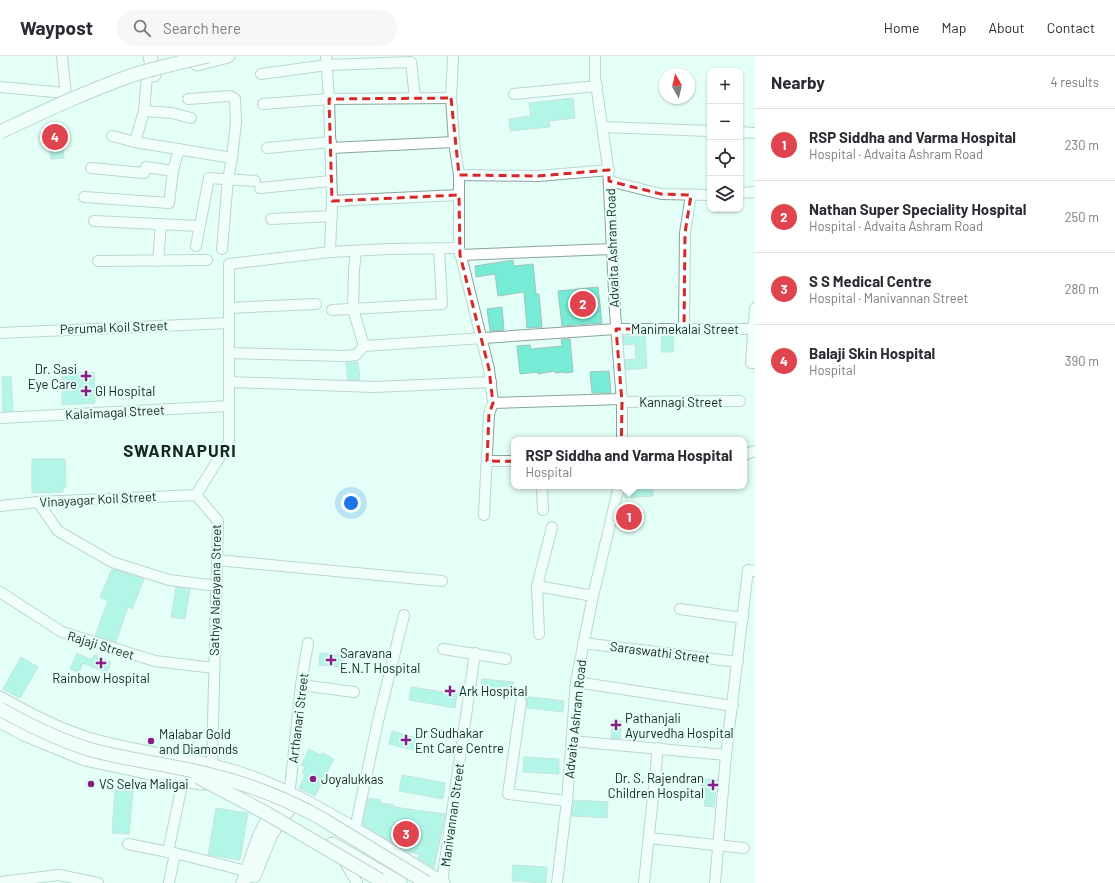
<!DOCTYPE html>
<html lang="en">
<head>
<meta charset="utf-8">
<style>
  :root { --surface:#fff; --page:#f7f7f7; --text:#2b2b33; --muted:#7c7c81; --line:#e1e1e2; --accent:#7c3aed }
  body { margin:0; font-family:Barlow,sans-serif; background:var(--page); color:var(--text) }
  .controls { position:absolute; right:12px; top:12px; display:grid; overflow:hidden; border-radius:8px; box-shadow:0 1px 3px #0004 }
  .controls button { width:36px; height:36px; display:grid; place-items:center; padding:0; border:0; border-bottom:1px solid var(--line); background:var(--surface); color:var(--text); font:20px sans-serif }
  .compass { position:absolute; left:659px; top:12px; width:36px; height:36px; border-radius:50%; background:var(--surface); box-shadow:0 1px 3px #0004; rotate:352deg }
  .you { position:absolute; left:351px; top:447px; width:14px; height:14px; margin:-10px; border:3px solid #fff; border-radius:50%; background:#1a73e8; box-shadow:0 0 0 6px #1a73e833 }
  .badge { display:grid; place-items:center; width:26px; height:26px; border-radius:50%; background:var(--accent); color:#fff; font-size:13px; font-weight:700 }
  .pin { position:absolute; translate:-50% -50%; border:2px solid #fff; box-shadow:0 1px 4px #0006 }
  .popup { position:absolute; left:511px; top:381px; width:236px; height:52px; box-sizing:border-box; display:grid; place-content:center; border-radius:8px; background:var(--surface); filter:drop-shadow(0 1px 3px #0005); font-size:13px; white-space:nowrap; color:var(--muted) }
  .popup b { font-size:15px; color:var(--text) }
  .popup::after { content:''; position:absolute; left:50%; top:100%; margin-left:-8px; border:8px solid transparent; border-top-color:var(--surface) }
  .list { margin:0; padding:0; list-style:none }
  h2 { display:flex; justify-content:space-between; align-items:center; height:52px; margin:0; padding:0 16px; font-size:17px }
  h2 small { font-size:13px; font-weight:400; color:var(--muted) }
  .list li { display:grid; grid-template-columns:26px 1fr auto; gap:12px; align-items:center; box-sizing:border-box; height:72px; padding:0 16px; border-top:1px solid var(--line) }
  .list b { display:block; font-size:15px; white-space:nowrap }
  .list p { margin:0; font-size:13px; white-space:nowrap; color:var(--muted) }
  .list em { font-size:13px; font-style:normal; color:var(--muted) }
  .icon { flex:none; width:22px; height:22px; fill:none; stroke:currentColor; stroke-width:2; stroke-linecap:round; stroke-linejoin:round }
  .map { position:relative; flex:none; width:755px; height:827px; overflow:hidden }
  header { display:flex; align-items:center; gap:24px; box-sizing:border-box; height:56px; padding:0 20px; background:var(--surface); border-bottom:1px solid var(--line) }
  header strong { font-size:19px }
  nav { display:flex; gap:22px; margin-inline-start:auto; font-size:14px }
  .search { width:280px; height:36px; background:var(--page); display:flex; align-items:center; gap:10px; box-sizing:border-box; padding:0 14px; border-radius:22px; color:var(--muted); font-size:15px }
  main { display:flex }
  aside { flex:1; background:var(--surface) }
  .map>svg:first-child { display:block }
</style>
</head>
<body>
<header>
<strong>Waypost</strong>
<div class="search"><svg class="icon" aria-label="search" viewBox="0 0 24 24"><circle cx="10" cy="10" r="6"/><path d="M15 15l6 6"/></svg>Search here</div>
<nav><a>Home</a><a>Map</a><a>About</a><a>Contact</a></nav>
</header>
<main>
<div class="map">
<svg width="755" height="827" viewBox="0 0 755 827">
  <rect width="100%" height="100%" fill="#e4fff8"/>
  <g fill="#76ebd5" stroke="#a3c2bb">
    <path d="M573 42 575 62 549 65 550 71 510 75 509 63 531 60 529 47Z"/>
    <path d="M60 70 64 102 51 103 48 71Z"/>
    <path d="M513 204 514 210 533 208 536 238H539L542 271 527 272 524 236 498 240 495 218 476 221 475 210Z"/>
    <path d="M598 231 602 267 562 270 558 235Z"/>
    <path d="M502 251 504 274 490 275 487 253Z"/>
    <path d="M623 280H645L647 312 626 314 625 304 636 303 635 288 624 289Z"/>
    <path d="M662 280H674L673 296H661Z"/>
    <path d="M563 283H570L573 316 565 317V316L555 317V315L538 318V316L520 318 517 290 530 289 531 293 562 290 561 284Z"/>
    <path d="M358 306 360 324H348L346 307Z"/>
    <path d="M77 315V317L94 316 95 347 62 349V316Z"/>
    <path d="M609 315 611 337H592L590 316Z"/>
    <path d="M11 320 13 355H3L2 321Z"/>
    <path d="M32 403H65L66 431H63V436L32 437Z"/>
    <path d="M625 430H653V440L625 442Z"/>
    <path d="M620 452 638 458 635 469 618 464Z"/>
    <path d="M112 513 144 523 132 553 128 551 116 586 95 580 108 545 100 541Z"/>
    <path d="M176 531 190 533 185 563 171 561Z"/>
    <path d="M77 597 92 604 94 599 111 606 107 617 83 607 79 617 70 613Z"/>
    <path d="M320 597 343 599 342 611 319 609Z"/>
    <path d="M21 601 38 611 20 642 3 633Z"/>
    <path d="M482 623 514 626 512 642 480 639Z"/>
    <path d="M411 631 457 638 455 652 409 644Z"/>
    <path d="M524 640 564 645 563 656 527 652V644Z"/>
    <path d="M613 664 622 665 620 683 611 682Z"/>
    <path d="M392 675 417 682 414 694 389 688Z"/>
    <path d="M309 693 320 699 323 697 334 703 315 740 299 732 305 719 302 717 305 711 301 709Z"/>
    <path d="M524 701 559 703V718L523 716Z"/>
    <path d="M402 719 445 727 443 743 399 735Z"/>
    <path d="M701 723H717L714 751 704 750 706 733 701 732Z"/>
    <path d="M115 734 133 735 129 778 112 777Z"/>
    <path d="M368 742 381 744 380 747 394 749V751L445 758 442 775 434 812 418 802 419 798 407 796 363 769Z"/>
    <path d="M574 744 608 746 607 762 572 760Z"/>
    <path d="M216 752 248 757 240 804 208 799Z"/>
    <path d="M513 809 547 811 546 827 512 825Z"/>
  </g>
  <g fill="none" stroke-linecap="round" stroke-linejoin="round">
    <defs>
      <g id="minor">
        <path d="M62 0 66 40"/>
        <path d="M326 0 329 43 332 145 330 196"/>
        <path d="M453 0 451 42 454 86 459 119V192L489 313 493 347 489 358 484 459"/>
        <path d="M595 0V21L608 111 615 256 622 346V384"/>
        <path d="M261 18 327 9 411 6 415 42"/>
        <path d="M0 31 65 37"/>
        <path d="M514 38 597 30"/>
        <path d="M188 43 230 40 235 43 236 66 232 102"/>
        <path d="M263 48 329 43 451 42"/>
        <path d="M144 55 172 57 191 62"/>
        <path d="M603 71 710 75"/>
        <path d="M740 76 755 77"/>
        <path d="M112 80 135 86 232 102 228 123 222 193"/>
        <path d="M135 86 144 55 147 21"/>
        <path d="M267 92 331 86"/>
        <path d="M331 92 454 86"/>
        <path d="M91 112 144 117 146 111 173 115 179 93"/>
        <path d="M459 119 538 120 609 114"/>
        <path d="M609 125 661 138 710 139"/>
        <path d="M260 132 331 125"/>
        <path d="M740 137 755 136"/>
        <path d="M84 141 169 147 173 115"/>
        <path d="M332 145 459 139"/>
        <path d="M271 163 332 160"/>
        <path d="M94 165 199 170"/>
        <path d="M196 190 209 122 255 125"/>
        <path d="M460 199 612 193"/>
        <path d="M98 205 207 204"/>
        <path d="M158 205 161 168"/>
        <path d="M229 252 316 248"/>
        <path d="M755 252 751 307H755"/>
        <path d="M332 254 442 248 439 192"/>
        <path d="M684 273 685 177 691 139"/>
        <path d="M0 277 229 267"/>
        <path d="M364 290 616 273H753"/>
        <path d="M229 297 346 300 356 299 364 290 353 253 354 214 356 195"/>
        <path d="M229 326 374 331 491 326"/>
        <path d="M622 346 740 345"/>
        <path d="M493 347 622 343"/>
        <path d="M0 362 229 350"/>
        <path d="M744 399 755 395"/>
        <path d="M487 405H514"/>
        <path d="M542 430 543 454"/>
        <path d="M38 446 58 475 112 506 169 524 217 530"/>
        <path d="M0 450 38 446 196 439"/>
        <path d="M217 504 442 525"/>
        <path d="M537 530 593 540"/>
        <path d="M0 536 62 576 155 605 214 612"/>
        <path d="M680 553 743 562"/>
        <path d="M539 578 537 530 552 471"/>
        <path d="M583 587 738 606"/>
        <path d="M443 593 506 603"/>
        <path d="M576 626 733 650"/>
        <path d="M301 629 354 636"/>
        <path d="M521 646 508 738 567 745"/>
        <path d="M572 685 726 699"/>
        <path d="M212 709 218 465 196 439 229 386V208L330 196 388 193 459 192"/>
        <path d="M288 737 290 732 301 629 308 587"/>
        <path d="M355 773 378 665 404 559"/>
        <path d="M649 782 744 792"/>
        <path d="M128 788 173 797"/>
        <path d="M168 796 183 724"/>
        <path d="M343 803 357 827"/>
        <path d="M0 826 59 819 98 827"/>
        <path d="M442 826 475 597"/>
        <path d="M169 827 175 797 246 815"/>
        <path d="M557 827 567 745 576 626 593 540 619 430"/>
        <path d="M644 827 658 692"/>
        <path d="M715 827 726 699 748 514 755 515"/>
      </g>
      <g id="major">
        <path d="M150 0 154 19"/>
        <path d="M197 8 228 0"/>
        <path d="M0 642C31 660 64 677 99 686 148 699 199 703 247 720 273 729 297 741 321 754 363 777 403 803 443 827"/>
        <path d="M0 665 24 678 85 703 183 724 201 727 212 726"/>
        <path d="M222 727 270 746"/>
        <path d="M332 788 400 827"/>
        <path d="M254 820 271 778 283 760 299 742"/>
        <path d="M243 827 259 781 268 763 285 740"/>
      </g>
    </defs>
    <use href="#minor" stroke="#86a59e" stroke-width="12"/>
    <use href="#major" stroke="#86a59e" stroke-width="15"/>
    <use href="#minor" stroke="#fff" stroke-width="10"/>
    <use href="#major" stroke="#fff" stroke-width="13"/>
    <defs>
      <g id="major-bridge">
        <path d="M0 76C43 56 85 36 130 20 155 12 182 6 208 0"/>
        <path d="M0 653C28 669 57 683 88 693 127 704 167 708 207 718 246 727 284 742 319 761L427 827"/>
        <path d="M198 721 266 757 380 824"/>
      </g>
    </defs>
    <use href="#major-bridge" stroke="#86a59e" stroke-width="15" stroke-linecap="butt"/>
    <use href="#major-bridge" stroke="#fff" stroke-width="13"/>
  </g>
  <path d="M0 0H755V827H0ZM451 42 459 119 538 120 609 114V125L661 138 691 139 685 177 684 273H616L622 346 621 407 487 405 489 358 493 347 489 313 460 199 459 139 332 145 329 43Z" fill="#e4fff8" fill-opacity=".55" fill-rule="evenodd"/>
  <path fill="none" stroke="#d62828" stroke-width="3" stroke-dasharray="8 5" stroke-linejoin="round" d="M451 42 459 119 538 120 609 114V125L661 138 691 139 685 177 684 273H616L622 346 621 407 487 405 489 358 493 347 489 313 460 199 459 139 332 145 329 43Z"/>
  <g fill="#891f85" stroke="#e4fff8" stroke-width="1.5">
    <path d="M84 314h4v4h4v4h-4v4h-4v-4h-4v-4h4z"/>
    <path d="M84 329h4v4h4v4h-4v4h-4v-4h-4v-4h4z"/>
    <path d="M329 598h4v4h4v4h-4v4h-4v-4h-4v-4h4z"/>
    <path d="M99 601h4v4h4v4h-4v4h-4v-4h-4v-4h4z"/>
    <path d="M448 629h4v4h4v4h-4v4h-4v-4h-4v-4h4z"/>
    <path d="M614 663h4v4h4v4h-4v4h-4v-4h-4v-4h4z"/>
    <path d="M404 678h4v4h4v4h-4v4h-4v-4h-4v-4h4z"/>
    <circle cx="151" cy="685" r="4"/>
    <circle cx="313" cy="723" r="4"/>
    <circle cx="91" cy="728" r="4"/>
    <path d="M711 723h4v4h4v4h-4v4h-4v-4h-4v-4h4z"/>
  </g>
  <g text-anchor="middle" dominant-baseline="central" stroke-width="4" stroke-linejoin="round" paint-order="stroke">
    <g font-size="13" fill="#172321" stroke="#e4fff8">
      <text transform="translate(612 192) rotate(-92)">Advaita Ashram Road</text>
      <text transform="translate(114 271) rotate(-2)">Perumal Koil Street</text>
      <text x="685" y="273">Manimekalai Street</text>
      <text x="681" y="346">Kannagi Street</text>
      <text transform="translate(115 356) rotate(-3)">Kalaimagal Street</text>
      <text transform="translate(98 443) rotate(-3)">Vinayagar Koil Street</text>
      <text transform="translate(215 534) rotate(-89)">Sathya Narayana Street</text>
      <text transform="translate(101 589) rotate(17)">Rajaji Street</text>
      <text transform="translate(660 596) rotate(7)">Saraswathi Street</text>
      <text transform="translate(298 662) rotate(-83)">Arthanari Street</text>
      <text transform="translate(575 663) rotate(-84)">Advaita Ashram Road</text>
      <text transform="translate(452 759) rotate(-82)">Manivannan Street</text>
    </g>
    <g font-size="13" fill="#172321" stroke="#e4fff8" text-anchor="start">
      <text x="77" y="313" text-anchor="end">Dr. Sasi<tspan x="77" dy="15">Eye Care</tspan></text>
      <text x="95" y="335">Gl Hospital</text>
      <text x="340" y="597">Saravana<tspan x="340" dy="15">E.N.T Hospital</tspan></text>
      <text x="101" y="622" text-anchor="middle">Rainbow Hospital</text>
      <text x="459" y="635">Ark Hospital</text>
      <text x="625" y="662">Pathanjali<tspan x="625" dy="15">Ayurvedha Hospital</tspan></text>
      <text x="415" y="677">Dr Sudhakar<tspan x="415" dy="15">Ent Care Centre</tspan></text>
      <text x="159" y="678">Malabar Gold<tspan x="159" dy="15">and Diamonds</tspan></text>
      <text x="704" y="722" text-anchor="end">Dr. S. Rajendran<tspan x="704" dy="15">Children Hospital</tspan></text>
      <text x="321" y="723">Joyalukkas</text>
      <text x="99" y="728">VS Selva Maligai</text>
    </g>
    <g font-size="17" font-weight="bold" letter-spacing="1" fill="#172321" stroke="#e4fff8">
      <text x="180" y="394">SWARNAPURI</text>
    </g>
  </g>
</svg>
<div class="controls">
<button>+</button>
<button>−</button>
<button><svg class="icon" aria-label="locate" viewBox="0 0 24 24"><circle cx="12" cy="12" r="6"/><path d="M12 2v4M12 18v4M2 12h4M18 12h4"/></svg></button>
<button><svg class="icon" aria-label="layers" viewBox="0 0 24 24"><path d="M12 4l9 5-9 5-9-5zM3 14l9 5 9-5"/></svg></button>
</div>
<svg class="compass" viewBox="-18 -18 36 36"><path d="M0-13l5 13h-10z" fill="#e53935"/><path d="M0 13l5-13h-10z" fill="#7c7c81"/></svg>
<div class="you"></div>
<div class="pin badge" style="left:629px;top:461px;background:#e0444e">1</div>
<div class="popup"><b>RSP Siddha and Varma Hospital</b>Hospital</div>
<div class="pin badge" style="left:583px;top:248px;background:#e0444e">2</div>
<div class="pin badge" style="left:406px;top:778px;background:#e0444e">3</div>
<div class="pin badge" style="left:55px;top:81px;background:#e0444e">4</div>
</div>
<aside>
<h2>Nearby<small>4 results</small></h2>
<ul class="list">
<li><span class="badge" style="background:#e0444e">1</span><div><b>RSP Siddha and Varma Hospital</b><p>Hospital · Advaita Ashram Road</p></div><em>230 m</em></li>
<li><span class="badge" style="background:#e0444e">2</span><div><b>Nathan Super Speciality Hospital</b><p>Hospital · Advaita Ashram Road</p></div><em>250 m</em></li>
<li><span class="badge" style="background:#e0444e">3</span><div><b>S S Medical Centre</b><p>Hospital · Manivannan Street</p></div><em>280 m</em></li>
<li><span class="badge" style="background:#e0444e">4</span><div><b>Balaji Skin Hospital</b><p>Hospital</p></div><em>390 m</em></li>
</ul>
</aside>
</main>
</body>
</html>
